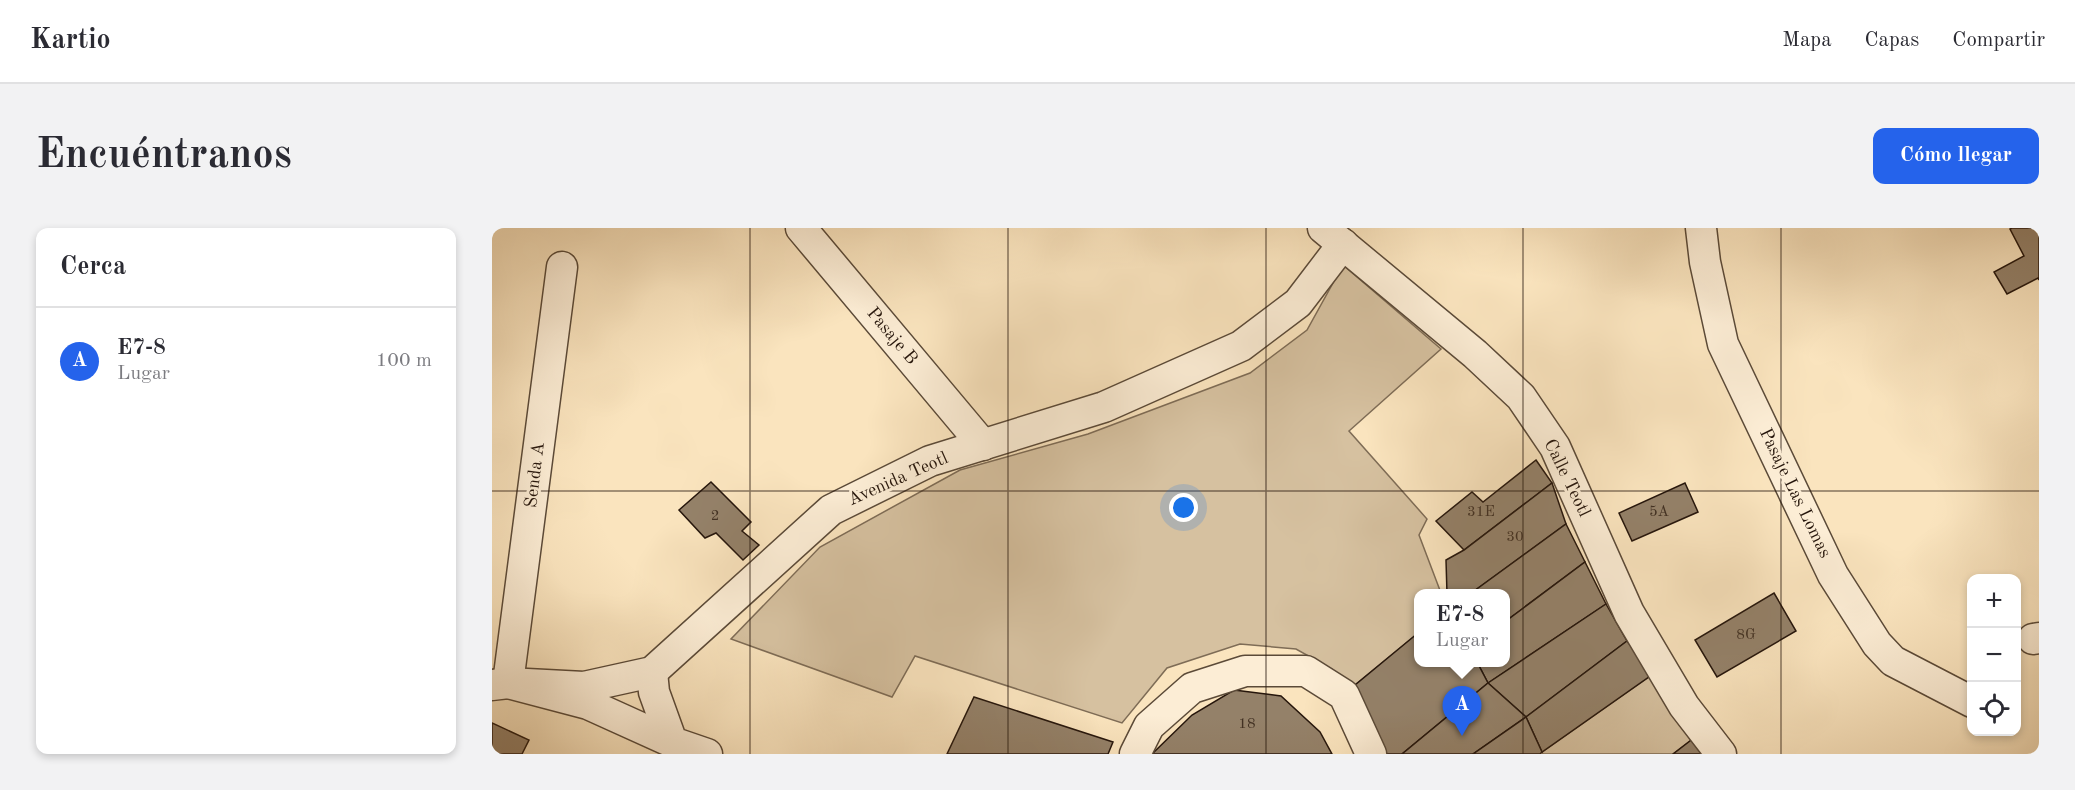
<!DOCTYPE html>
<html lang="es">
<head>
<meta charset="utf-8">
<style>
  :root { --surface:#fff; --page:#f2f2f3; --text:#2b2b33; --muted:#7c7c81; --line:#e1e1e2; --accent:#2563eb }
  body { margin:0; font-family:"Old Standard TT",serif; background:var(--page); color:var(--text) }
  .controls { position:absolute; right:18px; bottom:18px; display:grid; overflow:hidden; border-radius:12px; box-shadow:0 3px 9px #0003 }
  .controls button { width:54px; height:54px; display:grid; place-items:center; padding:0; border:0; border-bottom:2px solid var(--line); background:var(--surface); color:var(--text); font:30px sans-serif }
  .you { position:absolute; left:692px; top:280px; width:21px; height:21px; margin:-15px; border:4px solid #fff; border-radius:50%; background:#1a73e8; box-shadow:0 0 0 9px #1a73e833 }
  .badge { display:grid; place-items:center; width:39px; height:39px; border-radius:50%; background:var(--accent); color:#fff; font-size:20px; font-weight:700 }
  .pin { position:absolute; translate:-50% -50px; filter:drop-shadow(0 2px 3px #0008) }
  .pin::after { content:''; position:absolute; top:32px; width:21px; height:18px; background:inherit; clip-path:polygon(0 0,100% 0,50% 100%) }
  .popup { position:absolute; left:922px; top:361px; width:96px; height:78px; box-sizing:border-box; display:grid; place-content:center; border-radius:12px; background:var(--surface); filter:drop-shadow(0 2px 4px #0005); font-size:20px; white-space:nowrap; color:var(--muted) }
  .popup b { font-size:22px; color:var(--text) }
  .popup::after { content:''; position:absolute; left:50%; top:100%; margin-left:-12px; border:12px solid transparent; border-top-color:var(--surface) }
  .list { margin:0; padding:0; list-style:none }
  h2 { display:flex; justify-content:space-between; align-items:center; height:78px; margin:0; padding:0 24px; font-size:26px }
  h2 small { font-size:20px; font-weight:400; color:var(--muted) }
  .list li { display:grid; grid-template-columns:39px 1fr auto; gap:18px; align-items:center; box-sizing:border-box; height:108px; padding:0 24px; border-top:2px solid var(--line) }
  .list b { display:block; font-size:22px; white-space:nowrap }
  .list p { margin:0; font-size:20px; white-space:nowrap; color:var(--muted) }
  .list em { font-size:20px; font-style:normal; color:var(--muted) }
  .icon { flex:none; width:33px; height:33px; fill:none; stroke:currentColor; stroke-width:2; stroke-linecap:round; stroke-linejoin:round }
  .map { position:relative; flex:none; width:1547px; height:526px; overflow:hidden; border-radius:12px }
  header { display:flex; align-items:center; gap:36px; box-sizing:border-box; height:84px; padding:0 30px; background:var(--surface); border-bottom:2px solid var(--line) }
  header strong { font-size:28px }
  nav { display:flex; gap:33px; margin-inline-start:auto; font-size:21px }
  .intro { display:flex; align-items:center; justify-content:space-between; box-sizing:border-box; height:144px; padding:0 36px }
  h1 { margin:0; font-size:42px }
  .button { padding:15px 27px; border-radius:12px; background:var(--accent); color:#fff; font-size:21px; font-weight:700 }
  main { display:flex; gap:36px; padding:0 36px }
  aside { flex:1; background:var(--surface); border-radius:12px; box-shadow:0 3px 9px #0003 }
  .map>svg:first-child { display:block }
</style>
</head>
<body>
<header>
<strong>Kartio</strong>
<nav><a>Mapa</a><a>Capas</a><a>Compartir</a></nav>
</header>
<div class="intro"><h1>Encuéntranos</h1><a class="button">Cómo llegar</a></div>
<main>
<aside>
<h2>Cerca<small></small></h2>
<ul class="list">
<li><span class="badge">A</span><div><b>E7-8</b><p>Lugar</p></div><em>100 m</em></li>
</ul>
</aside>
<div class="map">
<svg width="1547" height="526" viewBox="0 0 1547 526">
  <rect width="100%" height="100%" fill="#fae4be"/>
  <filter id="stains"><feTurbulence type="fractalNoise" baseFrequency=".00333" numOctaves="4"/><feColorMatrix values="0 0 0 0 .2 0 0 0 0 .09 0 0 0 0 .02 0 0 0 .5 -.17"/></filter>
  <radialGradient id="worn" r=".72"><stop offset=".6" stop-color="#630" stop-opacity="0"/><stop offset="1" stop-color="#630" stop-opacity=".3"/></radialGradient>
  <g fill="#d6c1a0" stroke="#7e6c56" stroke-width="1.5">
    <path d="M851 37 949 121 857 203 935 291 927 307 949 365 926 366V405L857 462 840 441 804 421 748 416 675 440 630 495 423 428 400 469 239 411 328 319 468 242 596 206 758 145 815 102Z"/>
    <path d="M1161 446 1207 506 1181 526H1051L1050 524Z"/>
  </g>
  <g fill="#948169" stroke="#26160c" stroke-width="1.5">
    <path d="M1520 0H1547V52L1546 50 1515 66 1502 44 1532 28 1518 1Z"/>
    <path d="M1044 232 1060 255 972 322 944 293 980 264 991 274Z"/>
    <path d="M219 254 259 294 250 303 267 317 251 332 224 305 213 310 187 282Z"/>
    <path d="M1060 255 1074 296 978 366H955L954 332 972 322Z"/>
    <path d="M1193 255 1206 284 1140 313 1127 285Z"/>
    <path d="M1074 296 1093 334 1014 393V366H978Z"/>
    <path d="M1093 334 1114 376 996 455 985 434H1014V393Z"/>
    <path d="M1282 365 1304 403 1225 449 1203 412Z"/>
    <path d="M1114 376 1135 413 1034 489 996 455Z"/>
    <path d="M926 405V434H985L996 455 910 526H895L857 462Z"/>
    <path d="M1135 413 1161 446 1050 524 1034 489Z"/>
    <path d="M996 455 1034 489 981 526H910Z"/>
    <path d="M742 462 789 468 828 504 840 526H660L700 487Z"/>
    <path d="M482 469 621 514 616 526H455Z"/>
    <path d="M1034 489 1050 524 1048 526H981Z"/>
    <path d="M0 495 37 512 30 526H0Z"/>
    <path d="M1207 506 1222 526H1181Z"/>
  </g>
  <g fill="none" stroke-linecap="round" stroke-linejoin="round">
    <defs>
      <g id="minor">
        <path d="M309 0 491 217"/>
        <path d="M831 0 983 126 1029 169 1063 219 1137 385 1192 478 1229 526"/>
        <path d="M1209 0 1213 34 1231 116 1341 347 1385 416 1401 433 1480 474"/>
        <path d="M70 39 16 455 96 476 180 514"/>
        <path d="M1541 411 1547 410"/>
        <path d="M160 444 162 464 180 514 215 526"/>
        <path d="M0 457 16 455 92 459 160 444 339 282 438 233 612 179 749 118 806 75 851 16"/>
        <path d="M643 526 657 498 700 460 753 443H814L852 467 879 526"/>
      </g>
    </defs>
    <use href="#minor" stroke="#5b4a38" stroke-width="33"/>
    <use href="#minor" stroke="#fcedd5" stroke-width="30"/>
  </g>
  <path fill="none" stroke="#26160c" stroke-width="1.5" stroke-opacity="0.55" d="M258 0V526M516 0V526M774 0V526M1031 0V526M1289 0V526M0 263H1547"/>
  <g text-anchor="middle" dominant-baseline="central" stroke-width="6" stroke-linejoin="round" paint-order="stroke">
    <g font-size="15" fill="#423123">
      <text x="989" y="284">31E</text>
      <text x="1167" y="284">5A</text>
      <text x="223" y="288">2</text>
      <text x="1023" y="309">30</text>
      <text x="1254" y="407">8G</text>
      <text x="755" y="496">18</text>
    </g>
    <g font-size="18" fill="#26160c" stroke="#fcedd5">
      <text transform="translate(400 108) rotate(50)">Pasaje B</text>
      <text transform="translate(43 247) rotate(-83)">Senda A</text>
      <text transform="translate(1075 250) rotate(64)">Calle Teotl</text>
      <text transform="translate(406 251) rotate(-24)">Avenida Teotl</text>
      <text transform="translate(1303 265) rotate(64)">Pasaje Las Lomas</text>
    </g>
  </g>
  <rect width="100%" height="100%" filter="url(#stains)"/>
  <rect width="100%" height="100%" fill="url(#worn)"/>
</svg>
<div class="controls">
<button>+</button>
<button>−</button>
<button><svg class="icon" aria-label="locate" viewBox="0 0 24 24"><circle cx="12" cy="12" r="6"/><path d="M12 2v4M12 18v4M2 12h4M18 12h4"/></svg></button>
</div>
<div class="you"></div>
<div class="pin badge" style="left:970px;top:508px">A</div>
<div class="popup"><b>E7-8</b>Lugar</div>
</div>
</main>
</body>
</html>
